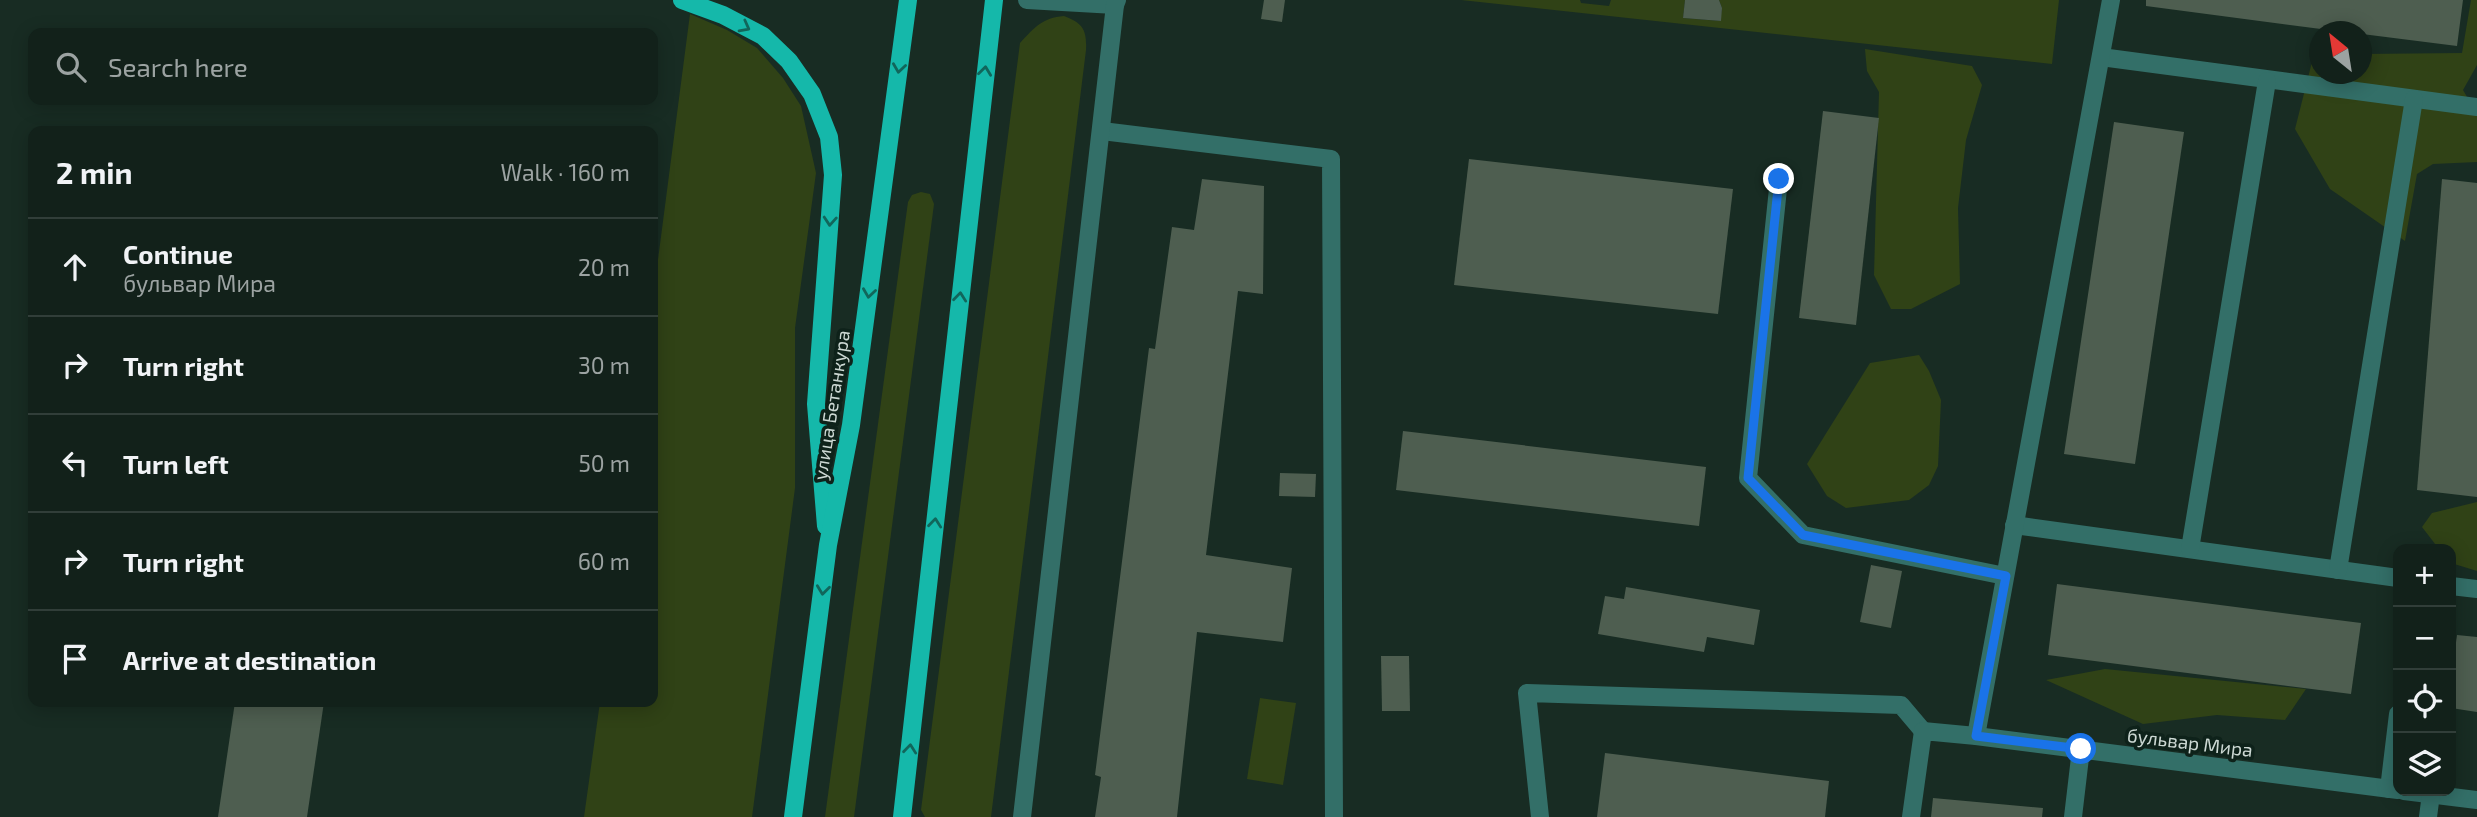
<!DOCTYPE html>
<html lang="en">
<head>
<meta charset="utf-8">
<style>
  :root { --surface:#12211a; --page:#1f2e27; --text:#f1f3f6; --muted:#9ca3a2; --line:#313e39 }
  body { margin:0; font-family:"Exo 2",sans-serif; background:var(--page); color:var(--text) }
  .controls { position:absolute; right:21px; bottom:21px; display:grid; overflow:hidden; border-radius:14px; box-shadow:0 4px 18px #0003 }
  .controls button { width:63px; height:63px; display:grid; place-items:center; padding:0; border:0; border-bottom:2px solid var(--line); background:var(--surface); color:var(--text); font:35px sans-serif }
  .compass { position:absolute; left:2309px; top:21px; width:63px; height:63px; border-radius:50%; background:var(--surface); box-shadow:0 4px 18px #0003; rotate:330deg }
  .stop { position:absolute; width:21px; height:21px; margin:-16px; border:5px solid #1a73e8; border-radius:50%; background:#fff }
  .stop.end { background:#1a73e8; border-color:#fff; box-shadow:0 2px 7px #0008 }
  .list { margin:0; padding:0; list-style:none }
  h2 { display:flex; justify-content:space-between; align-items:center; height:91px; margin:0; padding:0 28px; font-size:30px }
  h2 small { font-size:23px; font-weight:400; color:var(--muted) }
  .list li { display:grid; grid-template-columns:46px 1fr auto; gap:21px; align-items:center; box-sizing:border-box; height:98px; padding:0 28px; border-top:2px solid var(--line) }
  .list b { display:block; font-size:26px; white-space:nowrap }
  .list p { margin:0; font-size:23px; white-space:nowrap; color:var(--muted) }
  .list em { font-size:23px; font-style:normal; color:var(--muted) }
  .icon { flex:none; width:38px; height:38px; fill:none; stroke:currentColor; stroke-width:2; stroke-linecap:round; stroke-linejoin:round }
  .map { position:relative; flex:none; width:2477px; height:817px; overflow:hidden }
  .search { position:absolute; background:var(--surface); box-shadow:0 4px 18px #0003; left:28px; top:28px; width:630px; height:77px; display:flex; align-items:center; gap:18px; box-sizing:border-box; padding:0 24px; border-radius:14px; color:var(--muted); font-size:26px }
  .panel { position:absolute; background:var(--surface); box-shadow:0 4px 18px #0003; left:28px; top:126px; width:630px; height:581px; border-radius:14px }
  .map>svg:first-child { display:block }
</style>
</head>
<body>
<div class="map">
<svg width="2477" height="817" viewBox="0 0 2477 817">
  <rect width="100%" height="100%" fill="#182c23"/>
  <g fill="#304216">
    <path d="M1461 0H1580L1581 3 1609 6 1611 0H1685L1683 18 1720 21 1722 8 1719 0H2059L2052 64Z"/>
    <path d="M2471 0H2477V65L2463 90 2477 114V162L2433 164 2417 174 2405 241 2330 189 2295 129 2314 54H2319L2320 74H2362V54L2462 53Z"/>
    <path d="M690 14 727 30 757 48 783 78 801 106 816 173 795 328V488L752 817H584L600 702H653V298Z"/>
    <path d="M1064 16C1083 23 1087 30 1086 50L991 817H925L921 810 1020 43C1035 27 1042 18 1064 16Z"/>
    <path d="M1865 49 1972 66 1982 85 1966 140 1958 208 1960 284 1911 309H1891L1874 275 1879 92 1867 71Z"/>
    <path d="M921 192 930 194 934 204 854 817H825L908 202 912 195Z"/>
    <path d="M1919 355 1929 371 1941 400 1938 466 1929 485 1909 500 1846 508 1827 496 1807 464 1870 363Z"/>
    <path d="M2477 502V571L2451 563V549H2439L2422 527 2432 513Z"/>
    <path d="M2105 669 2306 689 2285 720 2217 715 2143 724 2046 680Z"/>
    <path d="M1260 698 1296 703 1283 785 1247 779Z"/>
  </g>
  <g fill="#4e5e50">
    <path d="M1264 0H1285L1282 22 1261 19Z"/>
    <path d="M1685 0H1719L1722 8 1721 21 1683 18Z"/>
    <path d="M2146 0H2463L2457 46 2362 34V32H2344L2146 6Z"/>
    <path d="M1823 111 1879 118 1856 325 1799 318Z"/>
    <path d="M2114 122 2184 132 2135 464 2064 454Z"/>
    <path d="M1469 159 1733 189 1718 314 1454 285Z"/>
    <path d="M1202 179 1264 186 1263 294 1238 291 1206 555 1292 568 1283 642 1197 632 1177 817H1095L1101 777 1095 775 1149 348 1155 349 1172 227 1194 230Z"/>
    <path d="M2442 179 2477 183V497L2417 490Z"/>
    <path d="M1403 431 1706 467 1699 526 1396 490Z"/>
    <path d="M1280 473 1316 474 1315 497 1279 496Z"/>
    <path d="M1871 565 1902 571 1891 628 1860 622Z"/>
    <path d="M2057 584 2361 623 2351 694 2048 655Z"/>
    <path d="M1626 587 1760 610 1754 645 1707 637 1704 652 1598 634 1605 596 1624 599Z"/>
    <path d="M2457 635 2477 637V712L2451 708V680Z"/>
    <path d="M1381 656H1409L1410 711H1382Z"/>
    <path d="M235 702H324L307 817H218Z"/>
    <path d="M1605 753 1829 781 1825 817H1597Z"/>
    <path d="M1933 798 2043 808 2042 817H1931Z"/>
  </g>
  <g fill="none" stroke-linecap="round" stroke-linejoin="round">
    <g stroke="#336f68" stroke-width="18">
      <path d="M1027 0 1115 5 1117 0"/>
      <path d="M2101 57 2477 107"/>
      <path d="M1102 131 1331 159 1334 817"/>
      <path d="M1779 179 1748 478 1803 535 2005 576"/>
      <path d="M2014 525 2398 578"/>
      <path d="M2190 549 2267 81"/>
      <path d="M2338 570 2414 99"/>
      <path d="M2451 586 2477 589"/>
      <path d="M1976 736 2111 0"/>
      <path d="M2389 789 2398 714"/>
      <path d="M2404 791 2477 800"/>
      <path d="M1022 817 1115 5"/>
      <path d="M1540 817 1527 693 1901 705 1923 731"/>
      <path d="M1911 817 1923 731 1976 736 2398 790"/>
      <path d="M2073 817 2081 749"/>
      <path d="M2428 817 2431 794"/>
    </g>
    <g stroke="#15b8aa" stroke-width="18">
      <path d="M682 0 723 15 763 36 789 61 812 94 829 137 833 175 816 404 826 526"/>
      <path d="M793 817 828 545 851 425 908 0"/>
      <path d="M902 817 994 0"/>
    </g>
  </g>
  <defs><path id="oneway-chevron" d="M-2-3.5L2.5 0L-2 3.5" fill="none" stroke-width="1.6" stroke-linecap="round" stroke-linejoin="round" transform="scale(1.75)"/></defs>
  <g stroke="#11665b">
    <use href="#oneway-chevron" transform="translate(745 27) rotate(28)"/>
    <use href="#oneway-chevron" transform="translate(899 68) rotate(98)"/>
    <use href="#oneway-chevron" transform="translate(985 71) rotate(-83)"/>
    <use href="#oneway-chevron" transform="translate(830 221) rotate(94)"/>
    <use href="#oneway-chevron" transform="translate(869 293) rotate(98)"/>
    <use href="#oneway-chevron" transform="translate(960 297) rotate(-84)"/>
    <use href="#oneway-chevron" transform="translate(935 523) rotate(-84)"/>
    <use href="#oneway-chevron" transform="translate(823 590) rotate(97)"/>
    <use href="#oneway-chevron" transform="translate(910 749) rotate(-84)"/>
  </g>
  <g fill="none" stroke-linecap="round" stroke-linejoin="round">
    <path stroke="#1a73e8" stroke-width="9" d="M1779 179 1748 478 1803 535 2006 576 1976 736 2081 749"/>
  </g>
  <g text-anchor="middle" dominant-baseline="central" stroke-width="7" stroke-linejoin="round" paint-order="stroke">
    <g font-size="19" fill="#ccd8d3" stroke="#0e221a">
      <text transform="translate(831 405) rotate(-81)">улица Бетанкура</text>
      <text transform="translate(2190 742) rotate(7)">бульвар Мира</text>
    </g>
  </g>
</svg>
<div class="controls">
<button>+</button>
<button>−</button>
<button><svg class="icon" aria-label="locate" viewBox="0 0 24 24"><circle cx="12" cy="12" r="6"/><path d="M12 2v4M12 18v4M2 12h4M18 12h4"/></svg></button>
<button><svg class="icon" aria-label="layers" viewBox="0 0 24 24"><path d="M12 4l9 5-9 5-9-5zM3 14l9 5 9-5"/></svg></button>
</div>
<svg class="compass" viewBox="-18 -18 36 36"><path d="M0-13l5 13h-10z" fill="#e53935"/><path d="M0 13l5-13h-10z" fill="#9ca3a2"/></svg>
<div class="stop" style="left:2081px;top:749px"></div>
<div class="stop end" style="left:1779px;top:179px"></div>
<div class="search"><svg class="icon" aria-label="search" viewBox="0 0 24 24"><circle cx="10" cy="10" r="6"/><path d="M15 15l6 6"/></svg>Search here</div>
<section class="panel">
<h2>2 min<small>Walk · 160 m</small></h2>
<ul class="list">
<li><svg class="icon" aria-label="ahead" viewBox="0 0 24 24"><path d="M12 20V5M6 11l6-6 6 6"/></svg><div><b>Continue</b><p>бульвар Мира</p></div><em>20 m</em></li>
<li><svg class="icon" aria-label="right" viewBox="0 0 24 24"><path d="M7 20v-9h11M14 6l5 5-5 5"/></svg><div><b>Turn right</b></div><em>30 m</em></li>
<li><svg class="icon" aria-label="left" viewBox="0 0 24 24"><path d="M17 20v-9H6M10 6l-5 5 5 5"/></svg><div><b>Turn left</b></div><em>50 m</em></li>
<li><svg class="icon" aria-label="right" viewBox="0 0 24 24"><path d="M7 20v-9h11M14 6l5 5-5 5"/></svg><div><b>Turn right</b></div><em>60 m</em></li>
<li><svg class="icon" aria-label="arrive" viewBox="0 0 24 24"><path d="M6 21V4h12l-3 4 3 4H6"/></svg><div><b>Arrive at destination</b></div></li>
</ul>
</section>
</div>
</body>
</html>
